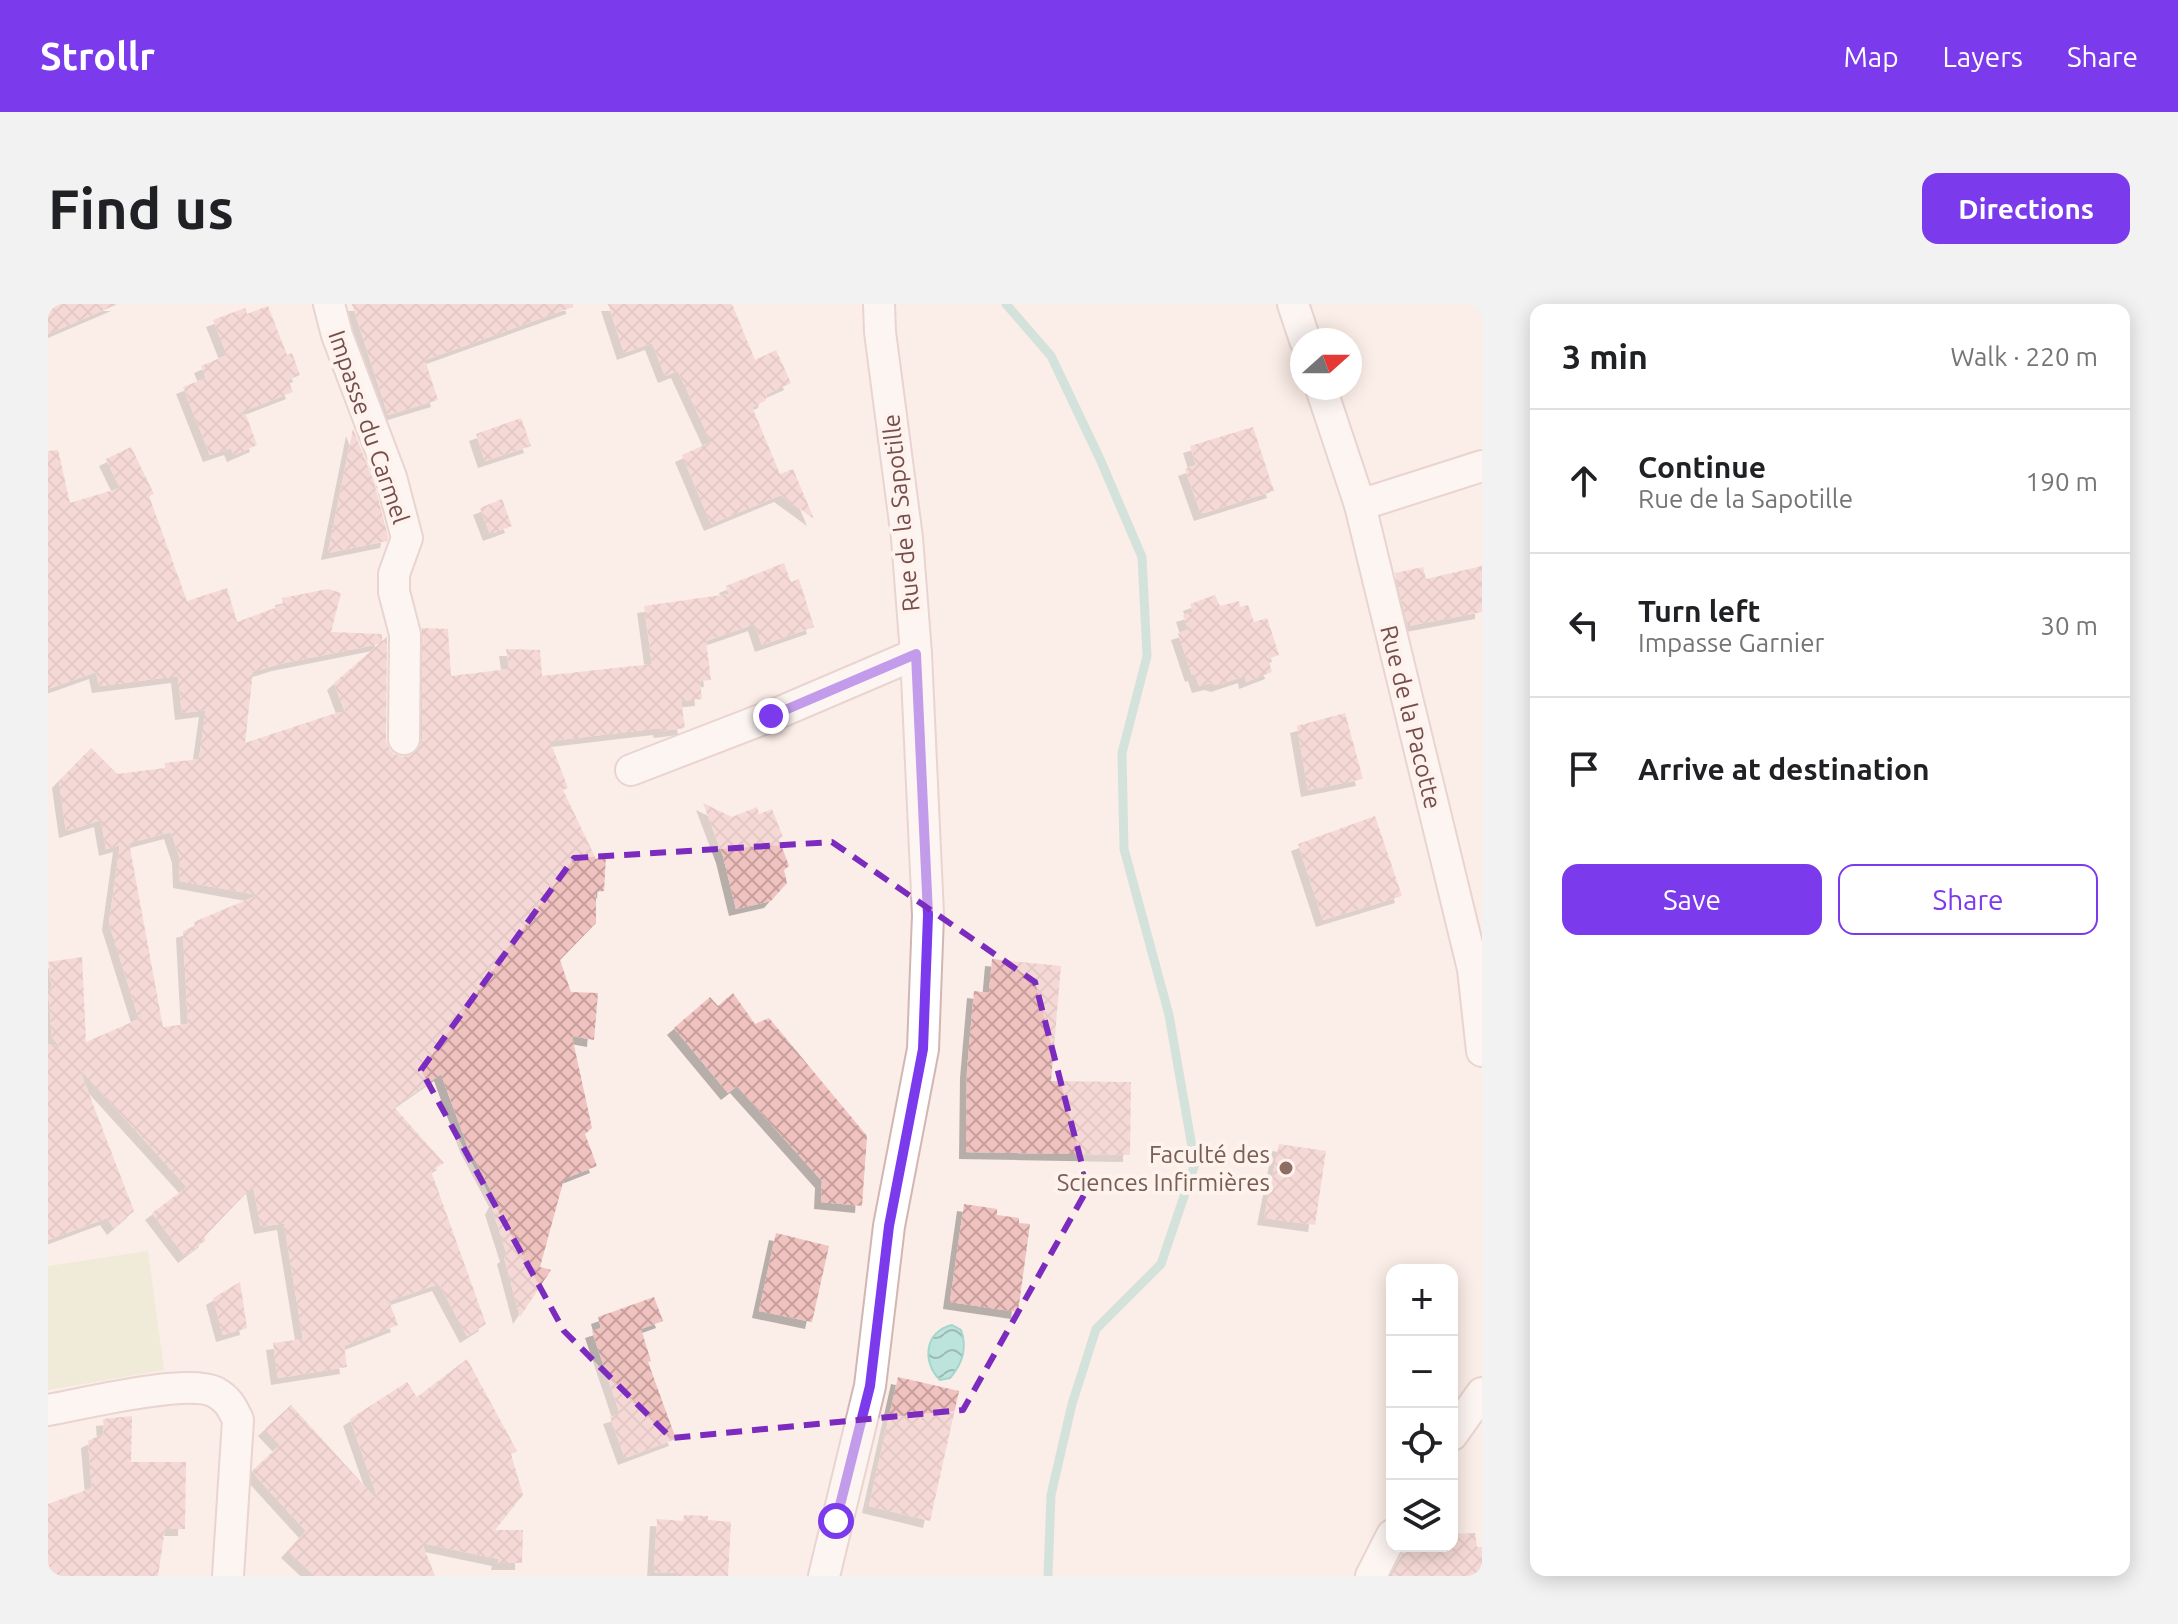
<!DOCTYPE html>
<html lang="en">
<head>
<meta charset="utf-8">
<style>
  :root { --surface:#fff; --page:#f2f2f2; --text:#202124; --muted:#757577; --line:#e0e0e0; --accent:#7c3aed }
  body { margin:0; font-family:Ubuntu,sans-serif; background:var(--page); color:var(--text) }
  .controls { position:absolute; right:24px; bottom:24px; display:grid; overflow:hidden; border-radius:16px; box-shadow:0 4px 20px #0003 }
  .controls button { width:72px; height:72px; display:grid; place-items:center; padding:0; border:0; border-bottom:2px solid var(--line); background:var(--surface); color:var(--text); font:40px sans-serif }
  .compass { position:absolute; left:1242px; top:24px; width:72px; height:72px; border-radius:50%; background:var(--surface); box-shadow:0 4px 20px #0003; rotate:69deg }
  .stop { position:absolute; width:24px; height:24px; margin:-18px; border:6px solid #7c3aed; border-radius:50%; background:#fff }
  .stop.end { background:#7c3aed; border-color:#fff; box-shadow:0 2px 8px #0008 }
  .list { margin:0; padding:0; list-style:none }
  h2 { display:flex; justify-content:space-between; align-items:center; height:104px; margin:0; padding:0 32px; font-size:34px }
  h2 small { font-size:26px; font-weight:400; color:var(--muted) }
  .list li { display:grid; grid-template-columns:52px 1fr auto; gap:24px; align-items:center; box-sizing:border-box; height:144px; padding:0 32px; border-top:2px solid var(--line) }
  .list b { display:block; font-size:30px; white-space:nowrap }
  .list p { margin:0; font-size:26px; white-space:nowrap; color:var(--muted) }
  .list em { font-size:26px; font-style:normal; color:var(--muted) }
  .actions { display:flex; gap:16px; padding:24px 32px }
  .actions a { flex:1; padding:18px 0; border:2px solid var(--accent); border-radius:16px; text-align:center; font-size:28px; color:var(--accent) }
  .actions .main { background:var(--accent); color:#fff }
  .icon { flex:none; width:44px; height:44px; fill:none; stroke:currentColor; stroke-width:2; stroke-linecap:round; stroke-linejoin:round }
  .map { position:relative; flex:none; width:1434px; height:1272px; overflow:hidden; border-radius:16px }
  header { display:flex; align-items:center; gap:48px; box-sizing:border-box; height:112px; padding:0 40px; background:var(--accent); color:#fff }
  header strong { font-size:38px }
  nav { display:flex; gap:44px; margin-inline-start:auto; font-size:28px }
  .intro { display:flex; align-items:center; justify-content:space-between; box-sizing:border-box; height:192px; padding:0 48px }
  h1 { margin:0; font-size:56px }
  .button { padding:20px 36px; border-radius:16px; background:var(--accent); color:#fff; font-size:28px; font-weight:700 }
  main { display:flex; gap:48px; padding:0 48px }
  aside { flex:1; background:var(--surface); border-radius:16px; box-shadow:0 4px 20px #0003 }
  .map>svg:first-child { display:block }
</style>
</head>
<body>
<header>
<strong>Strollr</strong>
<nav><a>Map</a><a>Layers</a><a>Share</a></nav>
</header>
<div class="intro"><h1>Find us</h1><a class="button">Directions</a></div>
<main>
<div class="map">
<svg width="1434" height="1272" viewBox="0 0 1434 1272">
  <defs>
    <pattern id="water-waves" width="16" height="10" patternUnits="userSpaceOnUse" patternTransform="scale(2)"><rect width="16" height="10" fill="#bce4dd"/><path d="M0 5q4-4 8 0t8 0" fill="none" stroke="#9dbbb5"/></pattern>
    <pattern id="building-cross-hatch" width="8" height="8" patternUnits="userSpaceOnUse" patternTransform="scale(2)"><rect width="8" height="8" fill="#f0c2c0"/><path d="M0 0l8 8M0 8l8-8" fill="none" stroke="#c7a09e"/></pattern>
    <filter id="shadow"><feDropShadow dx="-7" dy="7" stdDeviation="0" flood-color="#0004"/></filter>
  </defs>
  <rect width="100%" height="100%" fill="#fbede7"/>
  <path fill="#e0e9c6" d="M100 947 116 1066 0 1086V962Z"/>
  <path fill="url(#water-waves)" stroke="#a3d6cc" stroke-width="2" d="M904 1021 913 1026C920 1045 914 1060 902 1074L892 1076C874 1058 876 1028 904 1021Z"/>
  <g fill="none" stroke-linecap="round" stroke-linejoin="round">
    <path stroke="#a3d6cc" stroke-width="9" d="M958 0 1003 52 1052 155 1094 253 1099 352 1074 449 1076 545 1121 711 1147 860 1113 960 1048 1025 1024 1100 1003 1191 1000 1272"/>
  </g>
  <g fill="url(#building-cross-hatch)" fill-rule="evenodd" filter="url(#shadow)">
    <path d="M0 0H70L0 30Z"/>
    <path d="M304 0H525V3L377 56 390 96 340 111Z"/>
    <path d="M560 0H684L707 56 728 46 743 79 719 90 717 97 704 103 732 170 745 165 766 215 733 191 663 220 634 151 663 138 630 67 617 72 604 39 576 49Z"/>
    <path d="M220 2 239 51 244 49 252 71 240 76 245 88 191 109 198 111 209 141 186 151 183 144 162 151 135 83 158 74 153 62 179 51 165 16 197 4 199 10Z"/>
    <path d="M473 114 483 142 437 157 428 130Z"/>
    <path d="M1205 123 1226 187 1153 210 1137 165 1148 161 1142 142Z"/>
    <path d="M305 125 326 178 340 233 339 237 280 249Z"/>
    <path d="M83 143 106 190 101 192 139 297 179 284 189 318 235 301 234 294 280 285 293 289 283 328 334 330V337L339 333 338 436 341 444 346 450 355 453 365 450 372 443 374 435V324L400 325 403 372 461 365 458 345 492 346 494 372 604 360 596 302 681 290 678 282 736 259 743 278 751 275 766 323 714 341 707 320 658 337 663 376 652 377 654 395 633 397 637 424 613 427 612 424 502 437 520 484 515 486 548 555 558 551 556 587 548 588V619L512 656 523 688 550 689 546 736 524 732 544 824 537 830 549 862 516 875 492 963 503 966 472 1013 456 953 459 951 444 904 448 896 419 841 393 770 346 803 396 859 383 867 438 1020 419 1032 391 980 341 997 350 1021 296 1042 299 1063 230 1074 225 1039 255 1035 236 919 213 923 205 882 156 933 158 936 137 952 104 909 139 883 31 764 86 907 66 924 59 914 0 936V740L12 743 4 733 0 685H4L0 658 34 653 38 738 91 715 61 619 72 541 58 545 53 516 18 527 11 477 43 444 69 470 117 464V459L151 455 158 406 134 409 130 372 51 382 48 368 0 385V147L10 146 22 199 72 184 58 155ZM331 340 286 379 297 408 288 409 197 439 205 368 231 360ZM123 528 131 552 132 577 210 591 146 618 147 623 135 627 140 720 115 723 81 539Z"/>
    <path d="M454 195 464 222 442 230 432 204Z"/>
    <path d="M1434 262V308L1360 322 1347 269 1375 263 1378 275Z"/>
    <path d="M1167 291 1172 302 1191 297 1192 303 1200 301 1206 318 1219 314 1231 351 1220 355 1224 368 1198 378 1197 372 1170 381 1163 379 1151 382 1147 370 1144 371 1130 329 1140 326 1135 311 1145 308 1142 300Z"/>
    <path d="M1297 409 1315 475 1260 486 1249 422Z"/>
    <path d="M655 499 684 513 709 503 711 510 724 505 735 533 731 535 741 562 736 566 739 579 723 597 688 605 675 552Z"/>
    <path d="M1327 512 1354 592 1275 616 1250 540Z"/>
    <path d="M944 655 1013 662 1003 777 1083 778 1082 851 918 848 919 767 926 687 941 689Z"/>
    <path d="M685 689 707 720 721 714 819 832 814 902 773 898 774 877 689 782 680 789 626 724 662 693 670 702Z"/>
    <path d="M1231 840 1278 847 1267 921 1216 914Z"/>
    <path d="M916 900 949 905V911L971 914V919L982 920 970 1008 902 998Z"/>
    <path d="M728 929 781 942 764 1018 711 1007Z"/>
    <path d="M192 978 199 1024 175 1031 165 994Z"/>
    <path d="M606 993 615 1017 593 1025 603 1057 600 1058 628 1135 577 1154 562 1113 572 1110 544 1027 553 1024 550 1013Z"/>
    <path d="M419 1055 469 1147 463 1150 475 1191 447 1226H475L474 1259H450L451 1255 374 1239 387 1272H267L240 1247 258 1227 205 1169V1166L232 1141 217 1125 243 1101 331 1198 302 1115 359 1078 369 1093Z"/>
    <path d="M850 1073 911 1087 882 1217 821 1202Z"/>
    <path d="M84 1112 83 1158H138L137 1225H117L110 1272H0V1200L44 1184 40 1137 56 1129 55 1115Z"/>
    <path d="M636 1211 660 1212V1216L683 1218 680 1272H629V1269L606 1268 609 1215 635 1217Z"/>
    <path d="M1427 1229 1429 1243H1434V1272H1344L1362 1242H1404V1230Z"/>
  </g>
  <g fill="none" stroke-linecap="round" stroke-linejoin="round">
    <defs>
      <g id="minor">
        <path d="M281 0 289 31 343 173 359 234 346 270V288L357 330 356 435"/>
        <path d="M1245 0 1257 36"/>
        <path d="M1273 84 1312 201 1425 665 1434 747"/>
        <path d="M1312 201 1434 162"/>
        <path d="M583 466 723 412 868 350"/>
        <path d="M0 1106C34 1100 139 1074 167 1088 180 1095 184 1103 190 1116L180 1272"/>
        <path d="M1404 1131 1434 1089"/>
        <path d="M776 1272 822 1082 841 922 875 745 880 611 868 350 859 234 832 28 831 0"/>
        <path d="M1323 1272 1344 1231"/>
      </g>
    </defs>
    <use href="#minor" stroke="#d2b6b3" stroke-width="34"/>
    <use href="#minor" stroke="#fff" stroke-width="30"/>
  </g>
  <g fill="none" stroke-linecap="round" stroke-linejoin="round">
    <path stroke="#7c3aed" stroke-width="10" d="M723 412 868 350 880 611 875 745 841 922 822 1082 788 1217"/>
  </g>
  <path d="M0 0H1434V1272H0ZM784 538 987 678 1040 884 915 1106 623 1134 516 1027 373 766 526 554Z" fill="#fbede7" fill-opacity=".55" fill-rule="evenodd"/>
  <path fill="none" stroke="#7b2cbf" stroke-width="6" stroke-dasharray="16 10" stroke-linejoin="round" d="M784 538 987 678 1040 884 915 1106 623 1134 516 1027 373 766 526 554Z"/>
  <circle fill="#8d6e63" stroke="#fef2ed" stroke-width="3" cx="1238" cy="864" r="8"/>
  <g text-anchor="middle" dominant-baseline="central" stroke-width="8" stroke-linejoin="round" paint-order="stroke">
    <g font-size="24" fill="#744d4c" stroke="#fef2ed">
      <text transform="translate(321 123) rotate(71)">Impasse du Carmel</text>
      <text transform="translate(853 209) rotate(-96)">Rue de la Sapotille</text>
      <text transform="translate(1363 413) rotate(76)">Rue de la Pacotte</text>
    </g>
    <g font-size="24" fill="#785e54" stroke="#fef2ed" text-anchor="end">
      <text x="1222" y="850">Faculté des<tspan x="1222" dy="28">Sciences Infirmières</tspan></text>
    </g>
  </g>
</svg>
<div class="controls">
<button>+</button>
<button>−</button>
<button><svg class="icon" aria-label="locate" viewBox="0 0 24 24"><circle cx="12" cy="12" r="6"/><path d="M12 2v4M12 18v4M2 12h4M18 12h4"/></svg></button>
<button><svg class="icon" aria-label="layers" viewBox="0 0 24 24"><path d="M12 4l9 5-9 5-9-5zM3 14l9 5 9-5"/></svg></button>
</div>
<svg class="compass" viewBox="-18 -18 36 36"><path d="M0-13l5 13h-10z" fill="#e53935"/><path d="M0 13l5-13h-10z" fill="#757577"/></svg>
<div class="stop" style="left:788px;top:1217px"></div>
<div class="stop end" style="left:723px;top:412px"></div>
</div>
<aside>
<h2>3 min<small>Walk · 220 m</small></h2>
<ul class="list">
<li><svg class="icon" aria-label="ahead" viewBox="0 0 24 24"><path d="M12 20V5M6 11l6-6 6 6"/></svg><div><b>Continue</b><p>Rue de la Sapotille</p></div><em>190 m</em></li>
<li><svg class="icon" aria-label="left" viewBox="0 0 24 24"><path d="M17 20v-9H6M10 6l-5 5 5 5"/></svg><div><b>Turn left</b><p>Impasse Garnier</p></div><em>30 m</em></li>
<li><svg class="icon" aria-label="arrive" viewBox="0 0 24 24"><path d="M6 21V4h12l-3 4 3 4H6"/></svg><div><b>Arrive at destination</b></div></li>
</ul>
<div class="actions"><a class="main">Save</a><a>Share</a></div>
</aside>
</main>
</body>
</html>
